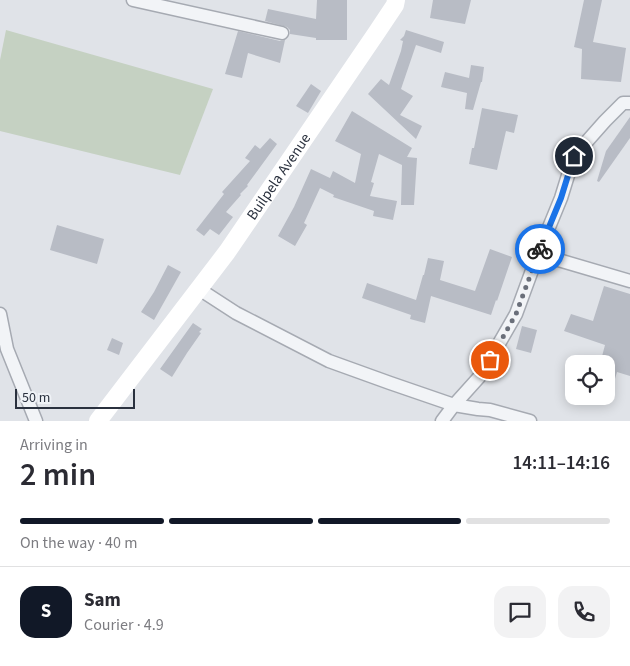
<!DOCTYPE html>
<meta charset="utf-8">
<style>
:root{--surface:#fff;--page:#f2f2f3;--text:#2b2b33;--muted:#7c7c81;--line:#e1e1e2;--accent:#111827}
body{margin:0;font-family:"Source Sans 3",sans-serif;background:var(--page);color:var(--text);height:100vh;display:flex;flex-direction:column;font-size:19px;white-space:nowrap}
*{box-sizing:border-box;margin:0}
p{font-size:16px;color:var(--muted)}
.icon{flex:none;width:28px;height:28px;fill:none;stroke:currentColor;stroke-width:2;stroke-linecap:round;stroke-linejoin:round}
.map{position:relative;height:421px;overflow:hidden}
.sheet{display:flex;flex-direction:column;background:var(--surface);flex:1}
.sheet>*{flex:none}
.fabs{position:absolute;left:565px;top:355px;display:grid;gap:10px}
.fabs a{display:grid;place-items:center;width:50px;height:50px;border-radius:10px;background:var(--surface);box-shadow:0 2px 12px #0003;font-size:25px}
.scale{position:absolute;left:15px;bottom:12px;width:120px;box-sizing:border-box;padding-left:5px;border:2px solid #2a313e;border-top:0;font-size:14px;line-height:18px;white-space:nowrap;color:#2a313e;-webkit-text-stroke:4px #eff2f6;paint-order:stroke}
.pin{position:absolute;display:grid;place-items:center;width:42px;height:42px;color:#fff;margin:-21px;border:2px solid #fff;border-radius:50%;box-shadow:0 1px 5px #0007}
.courier{position:absolute;display:grid;place-items:center;width:50px;height:50px;margin:-25px;border:4px solid #1a73e8;border-radius:50%;background:#fff;color:#222;box-shadow:0 1px 6px #0007}
.head em{font-style:normal;font-weight:600}
.head div{display:flex;flex-direction:column-reverse}
.head{display:flex;align-items:center;justify-content:space-between;height:85px;padding:0 20px}
h1{font-size:32px;font-weight:600;line-height:38px}
.bar{display:grid;grid-template-columns:repeat(4,1fr);gap:8px 5px;align-content:center;height:60px;padding:0 20px}
.bar i{height:6px;border-radius:4px;background:var(--line)}
.bar .active{background:var(--accent)}
.bar p{grid-column:span 4}
.line{display:flex;align-items:center;gap:12px;padding:0 20px;border-top:1px solid var(--line)}
.line div{flex:1}
.round{display:grid;place-items:center;flex:none;width:52px;height:52px;border-radius:15px;background:var(--page)}
.map>svg:first-child{display:block}
.green{fill:#c5d1c2}
.building{fill:#b8bcc5}
.lines{fill:none;stroke-linecap:round;stroke-linejoin:round}
.street-casing{stroke:#a6aab2;stroke-width:15}
.street{stroke:#f2f4f7;stroke-width:12}
.secondary{stroke:#fff;stroke-width:18}
.done{stroke:#6a6f7a;stroke-width:5;stroke-dasharray:0 9}
.route{stroke:#1a73e8;stroke-width:6}
.labels{text-anchor:middle;stroke-width:4.5;stroke-linejoin:round;paint-order:stroke}
.street-label{font-size:15px;fill:#2a313e;stroke:#eff2f6}
</style>
<div class="map">
<svg width="630" height="421" viewBox="0 0 630 421">
<rect width="100%" height="100%" fill="#e0e3e8"/>
<!-- green -->
<path class="green" d="M6,30L213,89L180,175L0,131V60Z"/>
<!-- building -->
<g class="building">
<path d="M317,0H347V40H316V38L290,34V30L287,27L265,21L268,9L316,19Z"/>
<path d="M433,0H471L465,24L430,18Z"/>
<path d="M584,0H602L593,42L626,48L621,82L581,79L582,49L574,47Z"/>
<path d="M406,30L444,42L441,53L416,45L401,89L413,96L400,115L422,126L416,139L368,94L381,79L389,85L401,51L403,41L400,40L404,36Z"/>
<path d="M238,31L280,41L285,40L280,63L248,53L242,78L225,74Z"/>
<path d="M471,65L484,67L482,82H481L473,110L465,109L467,93L441,87L445,72L469,78Z"/>
<path d="M311,84L321,91L308,113L296,106Z"/>
<path d="M482,108L518,115L514,133L506,131L497,170L469,164L472,148H474Z"/>
<path d="M352,111L412,148L407,157L417,158L414,205H401L402,165L379,154L371,182L374,183L370,196L397,201L393,220L373,216L374,211L333,197L334,195L320,188L304,223L307,225L295,246L278,236L294,207L311,169L330,178L333,171L355,183L361,154L335,141Z"/>
<path d="M630,117V138L599,182L597,181L606,151Z"/>
<path d="M270,138L277,144L247,185L248,186L240,194L241,195L226,212L233,217L219,235L210,229L204,236L196,230L224,194L222,192L250,161L245,158L255,145L260,149Z"/>
<path d="M57,225L104,239L97,264L50,250Z"/>
<path d="M490,249L512,257L497,301L496,300L491,315L431,296L425,323L410,319L411,315L362,298L367,283L416,300L423,275H424L428,258L444,261L440,280L475,291Z"/>
<path d="M168,265L181,272L154,320L141,312L154,292Z"/>
<path d="M604,286L630,294V376L617,372L610,396H606V364H600L605,345L564,331L571,314L593,321Z"/>
<path d="M193,323L202,329L199,332L201,333L187,353L172,377L160,369Z"/>
<path d="M522,326L537,330L531,353L516,349Z"/>
<path d="M112,338L123,343L119,355L107,350Z"/>
</g>
<g class="lines">
<!-- street casing -->
<g class="street-casing">
<g id="street">
<path d="M133,0L282,33"/>
<path d="M538,254L630,281"/>
<path d="M199,289L236,313L329,361L390,383L454,405L481,375L516,314L538,254L561,198L574,156L605,121L623,103H630"/>
<path d="M0,314L7,349L36,421"/>
<path d="M442,421L454,405L478,409L490,410L530,421"/>
</g>
</g>
<!-- street -->
<use href="#street" class="street"/>
<!-- secondary -->
<path class="secondary" id="s1" d="M98,421L227,252L377,32L395,5L396,0"/>
</g>
<g class="lines">
<!-- done -->
<path class="done" d="M490,360L516,314L540,249"/>
<!-- route -->
<path class="route" d="M540,249L561,198L574,156"/>
</g>
<g class="labels">
<!-- street labels -->
<g class="street-label">
<text dy="5" stroke="none"><textPath href="#s1" startOffset="304">Builpela Avenue</textPath></text>
</g>
</g>
</svg>
<div class="fabs">
<a><svg class="icon" aria-label="locate" viewBox="0 0 24 24"><circle cx="12" cy="12" r="6"/><path d="M12 2v4M12 18v4M2 12h4M18 12h4"/></svg></a>
</div>
<div class="scale">50 m</div>
<div class="pin" style="left:490px;top:360px;background:#ea580c"><svg class="icon" aria-label="bag" viewBox="0 0 24 24"><path d="M5 8h14l-1 12H6zM9 8a3 3 0 0 1 6 0"/></svg></div>
<div class="pin" style="left:574px;top:156px;background:#1f2937"><svg class="icon" aria-label="home" viewBox="0 0 24 24"><path d="M3 11l9-7 9 7M6 9v11h12V9"/></svg></div>
<div class="courier" style="left:540px;top:249px"><svg class="icon" aria-label="bike" viewBox="0 0 24 24"><circle cx="6" cy="16" r="4"/><circle cx="18" cy="16" r="4"/><path d="M6 16l4-8h5l3 8M10 8l3 8H6M13 5h3"/></svg></div>
</div>
<section class="sheet">
<div class="head"><div><h1>2 min</h1><p>Arriving in</p></div><em>14:11–14:16</em></div>
<div class="bar"><i class="active"></i><i class="active"></i><i class="active"></i><i></i><p>On the way · 40 m</p></div>
<div class="line" style="height:90px"><b class="round" style="background:var(--accent);color:#fff">S</b><div><b>Sam</b><p>Courier · 4.9</p></div><a class="round"><svg class="icon" aria-label="chat" viewBox="0 0 24 24"><path d="M4 5h16v11H9l-5 4z"/></svg></a><a class="round"><svg class="icon" aria-label="phone" viewBox="0 0 24 24"><path d="M5 4h4l2 5-3 2q2 4 5 5l2-3 5 2v4C11 20 4 13 5 4z"/></svg></a></div>
</section>
